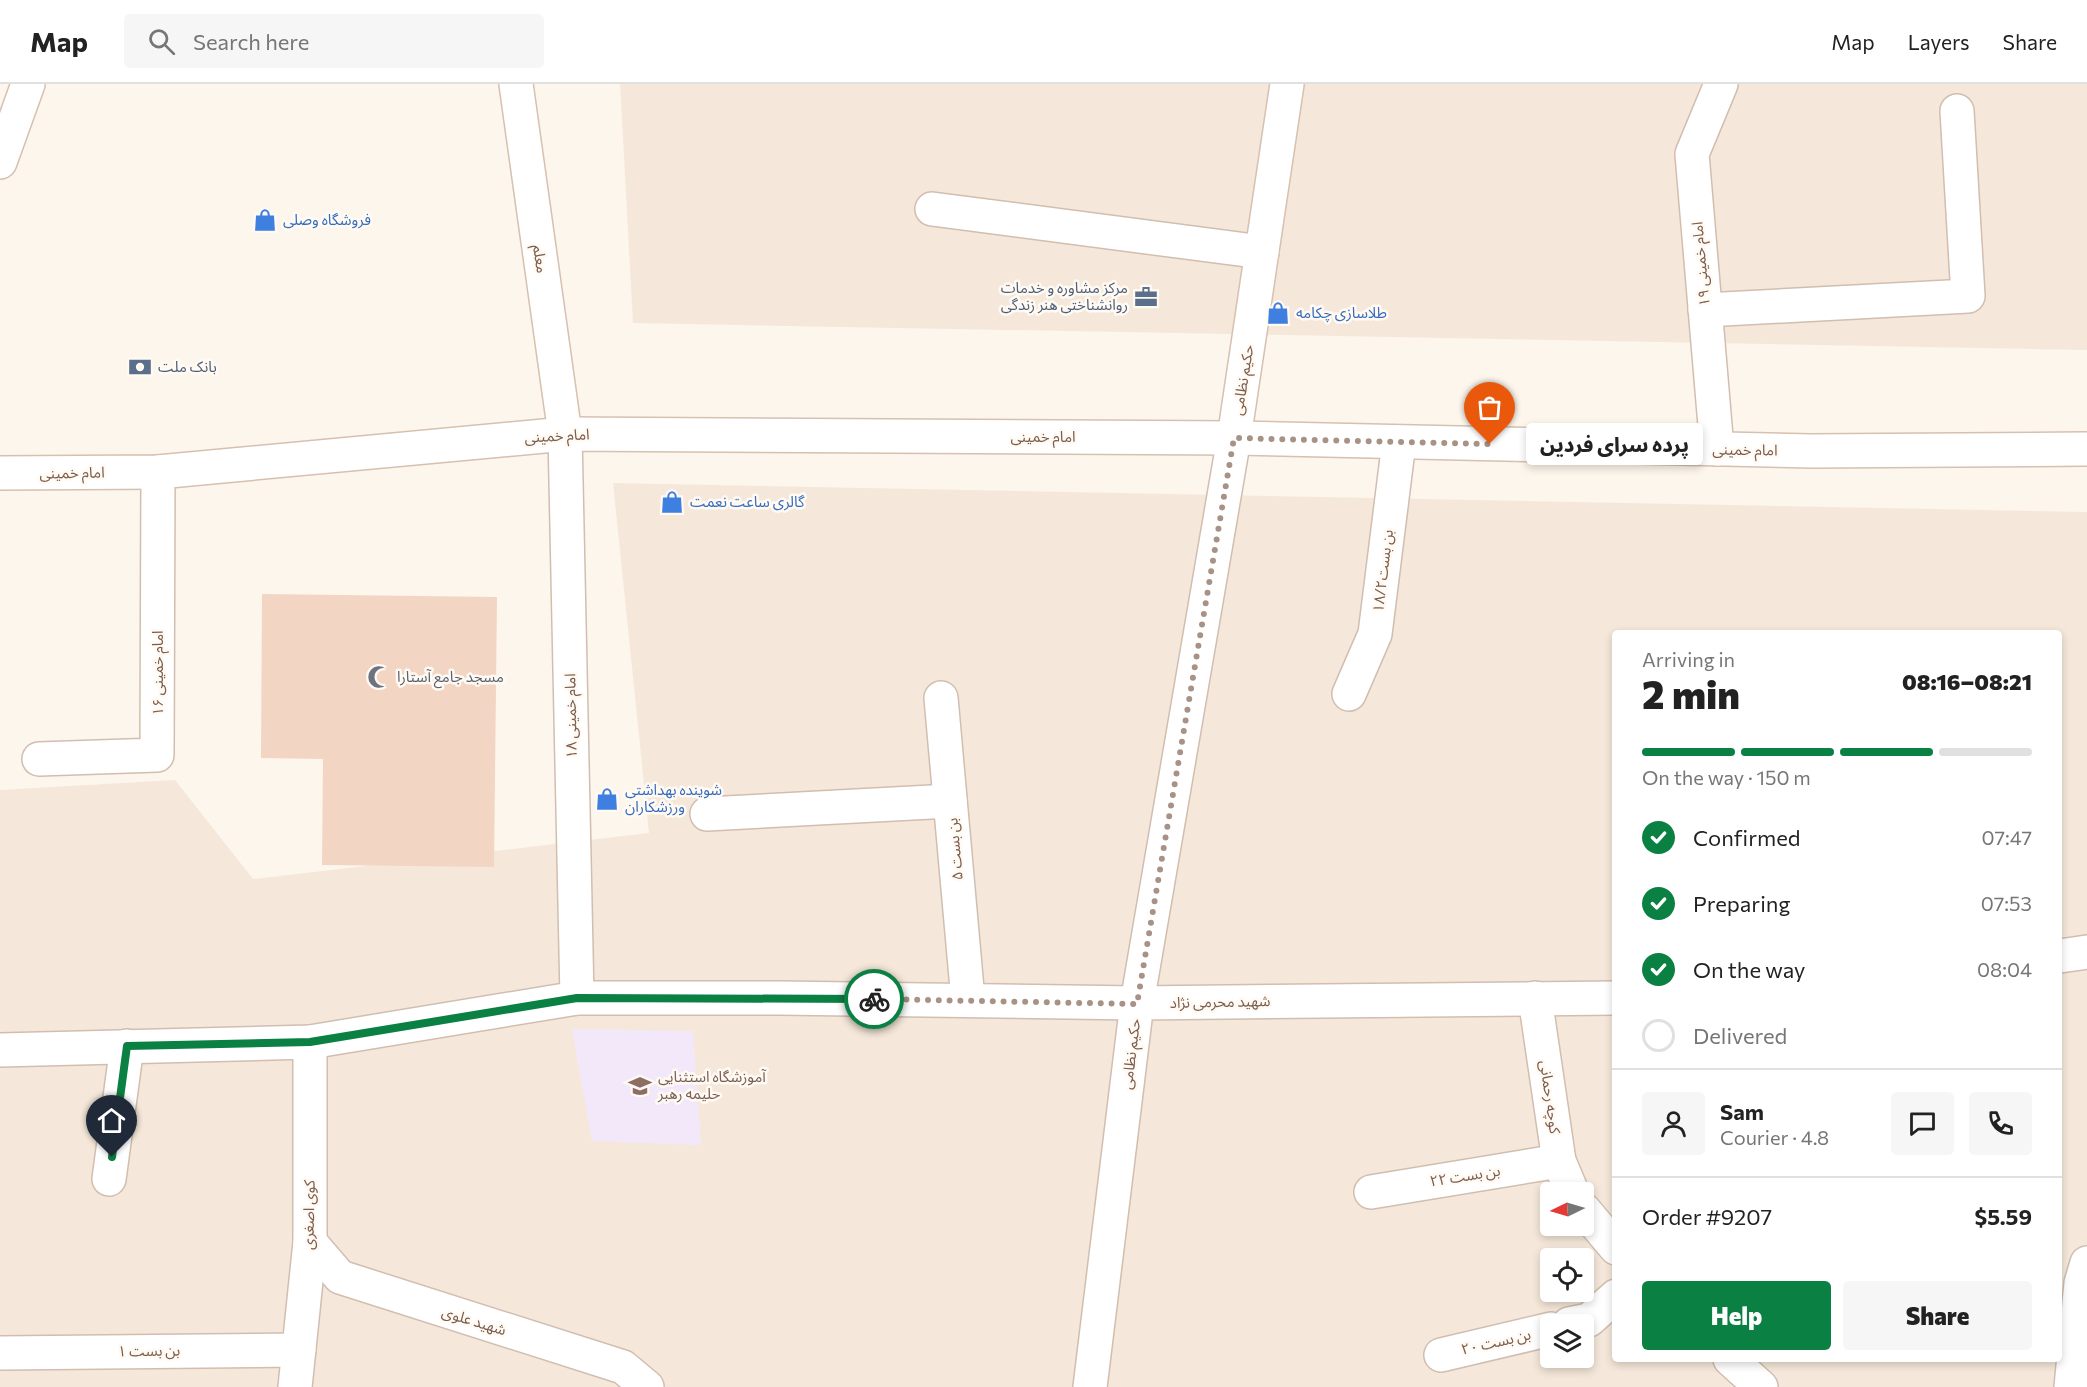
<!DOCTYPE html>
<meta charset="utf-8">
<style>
:root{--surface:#fff;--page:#f6f6f6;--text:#222;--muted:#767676;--line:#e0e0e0;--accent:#0b8043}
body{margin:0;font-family:Commissioner,"Noto Sans Arabic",sans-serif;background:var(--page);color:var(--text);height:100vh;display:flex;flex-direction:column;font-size:22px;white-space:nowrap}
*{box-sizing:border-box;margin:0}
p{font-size:20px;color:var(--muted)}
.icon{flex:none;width:33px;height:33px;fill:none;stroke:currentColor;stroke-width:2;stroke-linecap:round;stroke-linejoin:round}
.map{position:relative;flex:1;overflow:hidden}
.drawer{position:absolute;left:1612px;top:546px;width:450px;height:732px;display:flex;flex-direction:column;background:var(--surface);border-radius:6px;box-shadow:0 3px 9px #0003}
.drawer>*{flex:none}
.needle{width:39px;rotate:265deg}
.tools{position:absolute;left:1540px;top:1098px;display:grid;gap:12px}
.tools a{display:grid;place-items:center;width:54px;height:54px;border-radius:6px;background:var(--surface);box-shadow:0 3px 9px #0003;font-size:30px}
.pin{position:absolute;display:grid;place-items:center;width:51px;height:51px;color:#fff;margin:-62px -26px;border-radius:50% 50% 50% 0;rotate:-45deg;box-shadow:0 0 6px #0007}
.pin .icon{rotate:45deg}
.courier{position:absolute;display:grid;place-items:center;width:60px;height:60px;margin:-30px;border:4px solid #0b8043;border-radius:50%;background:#fff;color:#222;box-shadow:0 2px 8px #0007}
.bubble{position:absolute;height:42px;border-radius:6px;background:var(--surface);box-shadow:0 3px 9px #0003;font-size:20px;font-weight:800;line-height:42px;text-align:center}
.headline em{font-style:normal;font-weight:800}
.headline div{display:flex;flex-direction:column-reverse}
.headline{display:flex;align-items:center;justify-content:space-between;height:102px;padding:0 30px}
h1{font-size:39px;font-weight:800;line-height:45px}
.bar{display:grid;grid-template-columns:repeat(4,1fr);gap:9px 6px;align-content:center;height:72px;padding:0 30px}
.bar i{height:8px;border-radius:4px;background:var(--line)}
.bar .on{background:var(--accent)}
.bar p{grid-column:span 4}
.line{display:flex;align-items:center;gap:15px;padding:0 30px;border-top:2px solid var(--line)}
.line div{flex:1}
.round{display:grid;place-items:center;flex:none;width:63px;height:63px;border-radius:6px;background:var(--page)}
ol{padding:0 30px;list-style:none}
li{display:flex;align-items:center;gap:18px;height:66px}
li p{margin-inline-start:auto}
li .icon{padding:6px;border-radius:50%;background:var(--accent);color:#fff;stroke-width:4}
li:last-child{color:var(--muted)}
li i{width:33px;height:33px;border:3px solid var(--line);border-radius:50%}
.action{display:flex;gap:12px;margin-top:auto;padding:12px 30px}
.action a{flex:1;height:69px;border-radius:6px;background:var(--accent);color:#fff;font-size:24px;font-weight:800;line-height:69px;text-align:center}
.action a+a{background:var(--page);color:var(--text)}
header{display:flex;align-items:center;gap:36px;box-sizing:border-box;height:84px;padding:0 30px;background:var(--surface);border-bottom:2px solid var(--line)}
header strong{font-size:28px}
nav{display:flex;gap:33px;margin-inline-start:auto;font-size:21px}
.search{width:420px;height:54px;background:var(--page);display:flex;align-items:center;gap:15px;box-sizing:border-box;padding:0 21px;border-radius:6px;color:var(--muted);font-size:22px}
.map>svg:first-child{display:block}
.residential{fill:#f5e8da;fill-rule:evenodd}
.education{fill:#f3e8fa}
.building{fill:#f3d5c3}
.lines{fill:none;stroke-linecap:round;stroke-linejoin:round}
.street-casing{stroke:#d1beb0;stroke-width:36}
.secondary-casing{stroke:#d6c0b0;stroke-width:36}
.street{stroke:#fff;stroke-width:33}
.secondary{stroke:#fff;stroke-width:33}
.done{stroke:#a89285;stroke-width:6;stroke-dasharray:0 10.8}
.route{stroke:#0b8043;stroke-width:8}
.labels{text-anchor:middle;stroke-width:5;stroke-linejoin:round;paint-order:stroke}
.shop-label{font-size:15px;fill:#366cbe;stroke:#fffaf3;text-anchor:start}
.street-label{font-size:15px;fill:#7a5c4d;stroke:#fffaf3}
.service-label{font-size:15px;fill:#4e5e75;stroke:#fffaf3;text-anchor:end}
.worship-label{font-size:15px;fill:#5b616d;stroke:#fffaf3;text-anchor:start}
.education-label{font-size:15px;fill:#785e54;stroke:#fffaf3;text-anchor:start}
</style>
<header>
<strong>Map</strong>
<div class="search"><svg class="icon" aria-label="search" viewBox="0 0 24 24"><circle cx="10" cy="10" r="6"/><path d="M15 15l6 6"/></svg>Search here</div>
<nav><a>Map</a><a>Layers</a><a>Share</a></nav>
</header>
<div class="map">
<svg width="2087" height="1303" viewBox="0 0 2087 1303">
<rect width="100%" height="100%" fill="#fdf6ec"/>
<!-- residential -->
<g class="residential">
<path d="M620,0H2087V266L633,239Z"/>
<path d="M613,399L2087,428V1303H0V706L175,696L253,795L649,749ZM1616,549H2060V1275H1616ZM1551,1108H1584V1142H1551ZM1551,1174H1584V1208H1551ZM1551,1240H1584V1274H1551Z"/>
</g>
<!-- education -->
<path class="education" d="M572,945L693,947L701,1061L592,1057Z"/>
<!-- building -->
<path class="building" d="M262,510L497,513L494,783L322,781L323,675L261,674Z"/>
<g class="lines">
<!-- street casing -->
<g class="street-casing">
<g id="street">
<path d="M932,125L1262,168"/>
<path d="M1705,226L1968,212L1957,27"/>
<path d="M565,350L577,914"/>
<path d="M1717,365L1692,70L1721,0"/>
<path d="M1349,610L1375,550L1399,358"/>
<path d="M941,614L968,916"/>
<path d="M39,675L157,671L158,388"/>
<path d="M707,730L950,717"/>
<path d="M2060,872L2087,868"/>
<path d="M1535,914L1559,1077L1572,1108"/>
<path d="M0,966L310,958L577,914H779L1137,919L1616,914"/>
<path d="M109,1095L127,962"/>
<path d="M1371,1108L1559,1077"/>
<path d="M1584,1126L1616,1164"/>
<path d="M310,1158L340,1193L623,1283L647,1303"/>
<path d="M1569,1240L1589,1236L1616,1212"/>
<path d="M0,1269L299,1266"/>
<path d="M1441,1271L1551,1245"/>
<path d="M1730,1275L1761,1303"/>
<path d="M295,1303L310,1158V958"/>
<path d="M1090,1303L1137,919L1234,354"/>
<path d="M2071,1303L2081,1199L2087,1179"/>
</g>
</g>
<!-- secondary casing -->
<g class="secondary-casing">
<g id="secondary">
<path d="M516,0L565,350"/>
<path d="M0,78L28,0"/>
<path d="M1234,354L1287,0"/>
<path d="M0,389L158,388L565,350L1234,354L1811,367L2087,365"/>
</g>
</g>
<!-- street -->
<use href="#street" class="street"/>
<!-- secondary -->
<use href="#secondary" class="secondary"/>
</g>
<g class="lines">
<!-- done -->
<path class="done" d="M874,915L1137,920L1234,354L1490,360"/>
<!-- route -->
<path class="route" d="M112,1073L127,962L310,958L577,914L874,915"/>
</g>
<!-- icons -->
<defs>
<g id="shop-bare" transform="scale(1.8)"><path d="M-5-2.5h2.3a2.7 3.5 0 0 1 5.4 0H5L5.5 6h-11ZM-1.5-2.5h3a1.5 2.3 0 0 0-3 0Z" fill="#3f7fe0" stroke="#fffaf3" stroke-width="2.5" paint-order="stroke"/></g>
<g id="office-bare" transform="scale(1.8)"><path d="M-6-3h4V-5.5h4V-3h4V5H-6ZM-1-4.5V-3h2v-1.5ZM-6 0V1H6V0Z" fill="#5c6f8a" stroke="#fffaf3" stroke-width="2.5" paint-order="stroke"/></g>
<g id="bank-bare" transform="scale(1.8)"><path d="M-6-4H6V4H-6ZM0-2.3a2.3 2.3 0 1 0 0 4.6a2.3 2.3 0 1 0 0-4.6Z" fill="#5c6f8a" stroke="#fffaf3" stroke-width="2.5" paint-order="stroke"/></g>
<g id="mosque-bare" transform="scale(1.8)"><path d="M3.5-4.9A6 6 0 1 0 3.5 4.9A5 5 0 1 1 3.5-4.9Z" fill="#6b7280" stroke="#fffaf3" stroke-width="2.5" paint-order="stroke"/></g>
<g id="school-bare" transform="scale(1.8)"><path d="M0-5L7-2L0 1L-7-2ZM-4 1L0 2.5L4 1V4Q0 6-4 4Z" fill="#8d6e63" stroke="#fffaf3" stroke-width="2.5" paint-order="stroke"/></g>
</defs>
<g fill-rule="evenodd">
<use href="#shop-bare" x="265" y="136"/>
<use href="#office-bare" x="1146" y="213"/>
<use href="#shop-bare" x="1278" y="229"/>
<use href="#bank-bare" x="140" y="283"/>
<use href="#shop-bare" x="672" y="418"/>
<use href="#mosque-bare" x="379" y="593"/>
<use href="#shop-bare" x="607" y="715"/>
<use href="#school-bare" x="640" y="1002"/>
</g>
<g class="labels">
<!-- shop labels -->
<g class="shop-label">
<text x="283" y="141">فروشگاه وصلی</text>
<text x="1296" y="234">طلاسازی چکامه</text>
<text x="690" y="423">گالری ساعت نعمت</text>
<text x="625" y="711">شوینده بهداشتی<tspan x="625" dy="17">ورزشکاران</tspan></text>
</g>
<!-- street labels -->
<g class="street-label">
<text transform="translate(540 175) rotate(82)" y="5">معلم</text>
<text transform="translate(1701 180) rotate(-95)" y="5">امام خمینی ۱۹</text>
<text transform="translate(1243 296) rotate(-81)" y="5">حکیم نظامی</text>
<text transform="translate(557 352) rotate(-3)" y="5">امام خمینی</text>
<text x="1043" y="358">امام خمینی</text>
<text transform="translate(1745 366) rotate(1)" y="5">امام خمینی</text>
<text transform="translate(72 389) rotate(-1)" y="5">امام خمینی</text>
<text transform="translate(1383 487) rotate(-83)" y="5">بن بست۱۸/۲</text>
<text transform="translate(158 589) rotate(-90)" y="5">امام خمینی ۱۶</text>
<text transform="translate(571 632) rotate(-91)" y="5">امام خمینی ۱۸</text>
<text transform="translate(955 765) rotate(-95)" y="5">بن بست ۵</text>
<text transform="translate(1220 918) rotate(-1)" y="5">شهید محرمی نژاد</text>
<text transform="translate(1131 970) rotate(-83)" y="5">حکیم نظامی</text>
<text transform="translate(1550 1013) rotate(82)" y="5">کوچه رحمانی</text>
<text transform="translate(1465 1092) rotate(-9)" y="5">بن بست ۲۲</text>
<text transform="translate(309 1131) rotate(-89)" y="5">کوی اصغری</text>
<text transform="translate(474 1237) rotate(17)" y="5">شهید علوی</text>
<text transform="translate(1496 1258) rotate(-13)" y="5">بن بست ۲۰</text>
<text transform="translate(149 1267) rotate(-1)" y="5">بن بست ۱</text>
</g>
<!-- service labels -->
<g class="service-label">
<text x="1128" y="209">مرکز مشاوره و خدمات<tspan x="1128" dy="17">روانشناختی هنر زندگی</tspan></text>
<text x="158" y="288" text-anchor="start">بانک ملت</text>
</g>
<!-- worship labels -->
<g class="worship-label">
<text x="397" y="598">مسجد جامع آستارا</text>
</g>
<!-- education labels -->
<g class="education-label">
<text x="658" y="998">آموزشگاه استثنایی<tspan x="658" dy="17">حلیمه رهبر</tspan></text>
</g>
</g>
</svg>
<div class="tools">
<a><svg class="needle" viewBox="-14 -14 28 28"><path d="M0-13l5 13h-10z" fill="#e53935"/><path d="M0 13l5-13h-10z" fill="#767676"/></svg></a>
<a><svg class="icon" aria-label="locate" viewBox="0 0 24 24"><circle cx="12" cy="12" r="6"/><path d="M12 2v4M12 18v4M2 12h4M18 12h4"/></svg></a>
<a><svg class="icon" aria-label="layers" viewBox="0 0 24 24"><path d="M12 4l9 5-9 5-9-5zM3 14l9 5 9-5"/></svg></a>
</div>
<div class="pin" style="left:1490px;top:360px;background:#ea580c"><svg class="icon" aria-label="bag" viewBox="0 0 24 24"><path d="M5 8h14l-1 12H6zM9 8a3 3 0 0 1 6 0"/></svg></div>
<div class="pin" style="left:112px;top:1073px;background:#1f2937"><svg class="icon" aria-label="home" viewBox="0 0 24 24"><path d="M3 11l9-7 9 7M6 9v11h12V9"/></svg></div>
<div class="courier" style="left:874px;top:915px"><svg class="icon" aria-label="bike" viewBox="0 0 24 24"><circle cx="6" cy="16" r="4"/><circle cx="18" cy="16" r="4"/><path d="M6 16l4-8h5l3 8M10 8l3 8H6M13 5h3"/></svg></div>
<div class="bubble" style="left:1526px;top:339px;width:177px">پرده سرای فردین</div>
<section class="drawer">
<div class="headline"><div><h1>2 min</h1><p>Arriving in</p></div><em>08:16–08:21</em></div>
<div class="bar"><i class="on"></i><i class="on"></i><i class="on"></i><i></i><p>On the way · 150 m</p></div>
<ol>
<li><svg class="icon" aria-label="check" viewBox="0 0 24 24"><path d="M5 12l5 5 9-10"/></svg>Confirmed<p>07:47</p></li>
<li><svg class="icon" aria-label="check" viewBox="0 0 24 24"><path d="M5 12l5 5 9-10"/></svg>Preparing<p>07:53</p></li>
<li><svg class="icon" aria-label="check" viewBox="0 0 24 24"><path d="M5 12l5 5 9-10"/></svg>On the way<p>08:04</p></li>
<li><i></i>Delivered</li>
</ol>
<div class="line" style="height:108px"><a class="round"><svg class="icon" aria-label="person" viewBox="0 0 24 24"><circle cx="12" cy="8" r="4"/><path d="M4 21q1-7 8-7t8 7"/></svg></a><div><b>Sam</b><p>Courier · 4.8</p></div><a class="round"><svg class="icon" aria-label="chat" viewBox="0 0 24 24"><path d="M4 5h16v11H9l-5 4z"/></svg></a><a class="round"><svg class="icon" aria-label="phone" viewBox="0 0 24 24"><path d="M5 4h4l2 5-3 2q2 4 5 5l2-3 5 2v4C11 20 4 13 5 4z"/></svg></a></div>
<div class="line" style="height:78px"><div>Order #9207</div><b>$5.59</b></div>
<div class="action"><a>Help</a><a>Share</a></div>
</section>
</div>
